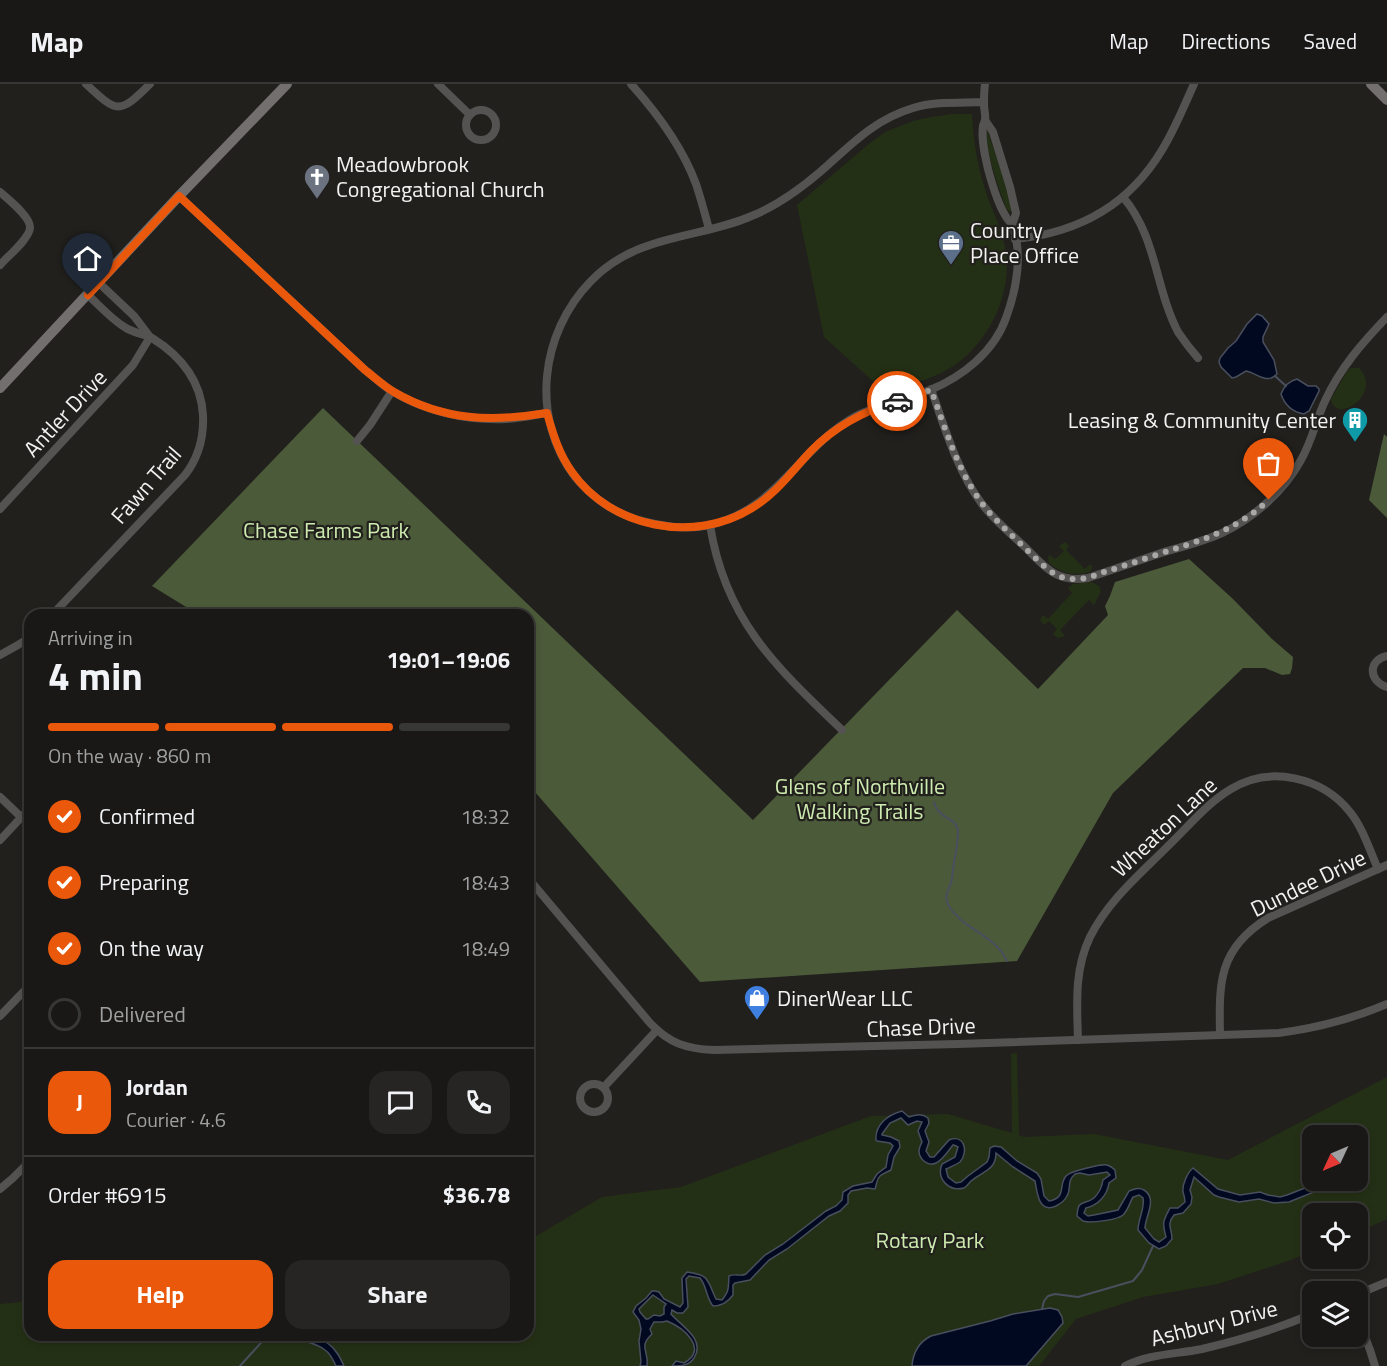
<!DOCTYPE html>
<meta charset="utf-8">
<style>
:root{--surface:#191816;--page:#262523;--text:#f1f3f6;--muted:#9fa0a1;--line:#373735;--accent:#ea580c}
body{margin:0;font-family:"Titillium Web",sans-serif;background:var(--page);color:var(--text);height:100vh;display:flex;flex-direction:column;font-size:22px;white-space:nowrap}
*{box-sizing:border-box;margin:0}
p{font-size:20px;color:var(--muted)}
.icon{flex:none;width:33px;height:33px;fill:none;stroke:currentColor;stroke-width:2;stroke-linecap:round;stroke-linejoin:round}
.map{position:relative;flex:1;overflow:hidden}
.panel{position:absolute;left:24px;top:525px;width:510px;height:732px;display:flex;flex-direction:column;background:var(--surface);border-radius:18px;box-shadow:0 3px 9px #0003,0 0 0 2px var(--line)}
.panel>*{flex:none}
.needle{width:39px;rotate:226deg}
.tools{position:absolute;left:1302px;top:1041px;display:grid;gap:12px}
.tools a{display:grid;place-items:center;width:66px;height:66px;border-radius:12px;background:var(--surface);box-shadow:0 3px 9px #0003,0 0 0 2px var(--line);font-size:30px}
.pin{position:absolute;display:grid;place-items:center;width:51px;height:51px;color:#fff;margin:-62px -26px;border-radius:50% 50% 50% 0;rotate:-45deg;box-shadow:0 0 6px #0007}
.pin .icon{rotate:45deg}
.courier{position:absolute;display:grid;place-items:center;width:60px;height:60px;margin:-30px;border:4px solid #ea580c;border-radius:50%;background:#fff;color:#222;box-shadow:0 2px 8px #0007}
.summary em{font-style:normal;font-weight:700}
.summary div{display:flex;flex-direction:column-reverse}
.summary{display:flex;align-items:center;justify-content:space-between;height:102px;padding:0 24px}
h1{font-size:39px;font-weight:700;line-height:45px}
.bar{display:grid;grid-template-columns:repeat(4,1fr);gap:9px 6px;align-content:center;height:72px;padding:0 24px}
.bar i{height:8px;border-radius:4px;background:var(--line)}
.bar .on{background:var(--accent)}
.bar p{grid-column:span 4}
.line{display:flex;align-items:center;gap:15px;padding:0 24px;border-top:2px solid var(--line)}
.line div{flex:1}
.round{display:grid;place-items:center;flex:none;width:63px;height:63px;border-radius:18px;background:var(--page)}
ol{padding:0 24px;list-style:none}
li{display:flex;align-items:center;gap:18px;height:66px}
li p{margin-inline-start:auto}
li .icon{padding:6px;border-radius:50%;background:var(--accent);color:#fff;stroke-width:4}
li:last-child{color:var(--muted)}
li i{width:33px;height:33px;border:3px solid var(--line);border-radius:50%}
.button{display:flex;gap:12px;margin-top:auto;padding:12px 24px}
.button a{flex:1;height:69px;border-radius:18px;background:var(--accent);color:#fff;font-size:24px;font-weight:700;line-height:69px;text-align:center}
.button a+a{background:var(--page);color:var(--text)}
header{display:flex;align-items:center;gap:36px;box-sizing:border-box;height:84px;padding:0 30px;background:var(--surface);border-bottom:2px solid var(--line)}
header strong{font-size:28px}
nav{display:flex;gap:33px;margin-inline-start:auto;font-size:21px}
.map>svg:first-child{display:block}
.green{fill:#243015;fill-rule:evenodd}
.forest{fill:#4b5a39}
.water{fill:#000920;stroke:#494f5e;stroke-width:1.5;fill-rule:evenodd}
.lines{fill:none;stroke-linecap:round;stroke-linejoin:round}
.stream{stroke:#494f5e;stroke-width:2}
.street{stroke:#555352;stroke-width:8}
.secondary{stroke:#726f6e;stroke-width:10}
.done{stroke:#aaa8a6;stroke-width:6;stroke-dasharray:0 10.8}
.route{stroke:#ea580c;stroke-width:8}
.labels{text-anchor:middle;stroke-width:4.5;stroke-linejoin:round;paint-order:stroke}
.poi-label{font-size:22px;fill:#f3f2f0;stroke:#21201d;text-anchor:start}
.street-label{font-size:22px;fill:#f3f2f0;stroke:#21201d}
.park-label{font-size:22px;fill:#ceebaf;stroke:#21201d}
</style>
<header>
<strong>Map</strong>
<nav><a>Map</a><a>Directions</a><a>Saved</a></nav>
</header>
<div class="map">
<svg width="1387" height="1282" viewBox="0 0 1387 1282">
<rect width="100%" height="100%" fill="#21201d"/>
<!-- green -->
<g class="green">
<path d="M952,30H972C973,55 977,79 984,102C990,122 1001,142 1005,163C1014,208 989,260 950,284C930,296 907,302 885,308L824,253L797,121L870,59L885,48L913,37L931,33Z"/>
<path d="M987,46L1008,106L1012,125L1010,128L1006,124C998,100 987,74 986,48Z"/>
<path d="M1351,284H1359C1384,309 1335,342 1331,315L1348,286Z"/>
<path d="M1065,458L1069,462L1066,466L1085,485L1089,481H1092V484L1090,488C1075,492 1062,490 1049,479L1048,473L1050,471L1055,475L1064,467L1059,462Z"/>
<path d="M1092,498L1099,502L1101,507L1094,521L1089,516L1060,546L1065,552L1058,554L1053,550L1057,545L1049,537L1044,541L1040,536L1043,531L1048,535L1072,509L1068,504L1073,500Z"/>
<path d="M1017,969L1019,1051L1024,1053L1094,1050L1228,1076L1387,993V1135L1358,1148V1130H1312V1167L1288,1177L1218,1200L1143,1213L1076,1235L1039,1282H0V1220L30,1217V1251H528V1157L602,1113L681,1103L871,1032L948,1030L1012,1049L1011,970ZM1312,1052H1358V1096H1312Z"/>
</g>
<!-- forest -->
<g class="forest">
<path d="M323,324L753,736L957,526L1038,605L1108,531L1105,522L1110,512L1115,498L1189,475L1233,515L1272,555L1293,573L1292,584L1290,590L1282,591L1265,584H1243L1113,709L1017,877L700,898L528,700V531H199L152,502Z"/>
<path d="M1384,350L1387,353V434L1369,416Z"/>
</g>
<!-- water -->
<g class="water">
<path d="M1257,230L1262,232L1269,240L1263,253V258L1274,276L1277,290C1267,301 1257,289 1246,287L1236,293L1232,294L1221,283L1219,278L1220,274L1228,264L1236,257L1247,240Z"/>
<path d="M1297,295L1308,302H1316L1319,305V307L1309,327L1304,330C1292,328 1285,322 1281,310C1284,302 1289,297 1297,295Z"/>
<path d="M902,1027L909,1033C916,1031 921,1029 928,1034L929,1039L925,1047L929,1058L926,1067L930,1073H934L949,1056C964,1050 969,1067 960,1078C956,1081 950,1083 946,1085L948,1093L956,1099L961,1098L968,1092L987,1078L989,1073L990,1064L994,1062L1001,1063L1017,1077L1037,1089L1041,1095L1044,1112L1049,1117C1067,1114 1058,1101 1066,1092C1070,1087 1102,1080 1107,1081C1111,1082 1113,1084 1115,1086L1116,1094L1109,1099C1107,1112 1098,1121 1086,1124L1084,1129L1088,1132L1094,1131L1118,1126L1129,1107C1135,1105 1139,1103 1144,1106C1158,1115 1145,1133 1145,1144L1154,1155L1159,1158L1166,1153C1162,1138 1163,1137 1170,1124H1178L1185,1118C1185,1114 1184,1111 1183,1108C1182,1100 1188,1088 1193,1084L1218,1105L1240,1111L1260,1108L1268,1111L1280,1113L1287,1111L1323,1097H1341L1289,1118L1274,1119L1259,1115L1239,1118L1219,1113L1214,1111L1194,1093L1190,1106L1192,1113L1191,1120L1183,1129L1174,1131C1166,1141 1172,1144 1172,1155L1166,1162L1159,1165L1149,1159L1138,1146C1138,1135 1145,1125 1143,1114L1139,1111L1133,1113C1130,1118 1128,1126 1123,1131C1117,1136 1096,1138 1088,1138L1083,1137L1077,1132C1078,1114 1084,1122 1094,1114C1099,1109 1102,1103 1103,1096L1110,1091L1107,1088L1089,1091L1080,1089L1075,1090C1066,1098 1072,1104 1067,1112C1065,1116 1060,1120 1056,1122C1038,1130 1037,1107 1035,1097L1013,1083L996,1069C996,1086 983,1087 971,1097C969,1099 967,1102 964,1104C949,1108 936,1095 942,1080L955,1073L958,1063L954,1061H953C948,1067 943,1076 936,1079C928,1083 919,1075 919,1067C919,1064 921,1060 922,1058L918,1047L922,1038L917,1037L908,1041L901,1034L890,1039L882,1050V1051L891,1053L899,1057L900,1063L894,1073L891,1086C886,1089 878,1090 877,1098C876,1100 876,1103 875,1105L867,1104L851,1107L848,1111V1119L840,1127L829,1132L787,1165L769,1176L750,1196L735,1199L733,1201V1211C728,1218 722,1222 713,1222C706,1214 707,1202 700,1194L689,1192L686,1195L688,1223L683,1229H677L672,1226L671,1230C681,1242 706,1255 694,1274C689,1282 680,1282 672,1282L676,1277L684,1279C709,1265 684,1244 667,1237L662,1238H654L650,1245L652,1250C638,1263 649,1266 647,1282H640L641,1278L639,1257L641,1245L639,1236L633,1228L636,1222L646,1214L652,1207H655L659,1208L664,1215L680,1223L683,1219L682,1194L687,1188C710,1191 707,1196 716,1215L722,1216C730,1206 728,1204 729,1192C735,1189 740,1193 746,1190L765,1171L783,1160L826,1127L836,1122L842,1116L843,1108L853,1102L872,1098L877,1090L886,1083L888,1071L893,1062L890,1059L877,1057L876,1056C875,1040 888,1031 902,1027ZM653,1211L666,1220L664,1223V1230L660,1232L654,1231L648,1235H646L640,1228L639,1225Z"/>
<path d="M1050,1224L1058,1226L1062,1233L1063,1239L1026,1282H912C913,1268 919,1258 931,1252L990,1237L1013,1230Z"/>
<path d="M279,1251C300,1251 324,1249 337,1269C340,1273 342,1278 344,1282H336C333,1276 331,1270 325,1266C315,1258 293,1254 279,1251Z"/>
</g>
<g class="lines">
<!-- stream -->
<g class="stream">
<path d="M1275,292L1286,302"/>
<path d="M934,718C938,736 958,733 958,748C958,764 953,778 952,794C951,806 941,810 950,824C965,846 995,851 1007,877"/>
<path d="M1042,1225L1044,1217L1048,1212L1055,1210L1078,1213L1133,1197L1142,1186L1153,1162"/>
<path d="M240,1282L268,1251"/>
</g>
<!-- street -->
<g class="street">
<path d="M86,0C117,29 119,31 150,0"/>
<path d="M438,0L470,31"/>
<path d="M631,0C658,30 682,62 696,100C701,115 705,130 709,145"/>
<path d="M984,18C961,19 935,17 913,24C873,36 850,62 820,88C800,105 778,121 754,131C698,156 637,149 591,197C540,249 530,334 575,393C594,416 617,431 646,438C666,443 689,446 709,441C777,427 799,363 856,332C880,320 906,315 930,306C962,293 994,268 1006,234C1016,207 1023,172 1013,143C1011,138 1008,137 1005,131C997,118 992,100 988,85C985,72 981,55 983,42C983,40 985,38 985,36C986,31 984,26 984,21C984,14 984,7 985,0"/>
<circle cx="481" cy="41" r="15"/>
<path d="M985,36L993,48L1010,103L1016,129L1012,142"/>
<path d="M0,108C8,115 31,133 30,144C29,155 7,173 0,181"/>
<path d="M179,112L365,286C373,292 381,300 390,306C423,327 467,337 506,335C520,334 534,331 547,329"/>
<path d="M1123,113C1157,153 1155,204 1178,248C1184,257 1191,266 1198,274"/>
<path d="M1015,155C1078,149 1129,121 1162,66C1175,45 1184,22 1194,0"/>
<path d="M99,199L134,232L150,253"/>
<path d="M931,305C945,344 957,387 982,420C994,436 1010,449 1025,463C1045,483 1056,499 1088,494C1112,486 1137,477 1161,469C1181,463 1202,458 1222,449C1254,434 1284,407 1301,376C1312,357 1316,336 1325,317C1340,284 1363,258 1387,233"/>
<path d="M357,357L370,341L392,307"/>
<path d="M0,425L133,281L150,253"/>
<path d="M710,441C725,536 776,583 842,646"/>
<path d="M52,531L185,391C199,373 204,354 203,331C201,296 181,272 152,254C144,250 134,249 126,244C112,236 100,222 88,211"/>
<path d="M0,571L18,561L30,553"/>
<path d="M1387,572C1368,576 1368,597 1387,603"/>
<path d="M0,713L21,733"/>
<path d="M0,756L30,724"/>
<path d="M528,794L650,939C669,959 686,965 714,966L958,960L1279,949C1317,944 1352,935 1387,920"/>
<path d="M0,932L30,901"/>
<path d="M1220,951C1219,899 1218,865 1268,834L1387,781"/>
<path d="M1078,956C1077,921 1074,886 1090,853C1108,817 1139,791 1167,763C1187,744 1207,719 1231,705C1270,681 1322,693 1350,728C1363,744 1370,767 1378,785"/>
<circle cx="594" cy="1014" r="14"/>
<path d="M604,1003L657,946"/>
<path d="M0,1105L13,1094L30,1077"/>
<path d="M1358,1210L1387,1198"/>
<path d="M1358,1235L1370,1266L1375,1282"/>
<path d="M1125,1282C1148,1270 1177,1270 1202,1265C1240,1256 1277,1245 1312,1230"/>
</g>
<!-- secondary -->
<g class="secondary">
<path d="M1371,0L1387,16"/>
<path d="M0,304L179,112L287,0"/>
</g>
</g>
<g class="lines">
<!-- done -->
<path class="done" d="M897,317L931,306C945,343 957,385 981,418C994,436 1012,451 1028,467C1041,479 1054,495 1073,495C1084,496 1094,492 1104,488C1121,483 1138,477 1156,471C1201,456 1232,449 1269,416"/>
<!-- route -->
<path class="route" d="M88,211L179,112L365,286C374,293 384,302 394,308C444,337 492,338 547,329C553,350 559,370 572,388C611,444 694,460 752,424C776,410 792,387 811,367C835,342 864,327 897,317"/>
</g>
<!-- icons -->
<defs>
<g id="church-pin" transform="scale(1.35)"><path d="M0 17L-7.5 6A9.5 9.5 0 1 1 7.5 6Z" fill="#6b7280" stroke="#21201d"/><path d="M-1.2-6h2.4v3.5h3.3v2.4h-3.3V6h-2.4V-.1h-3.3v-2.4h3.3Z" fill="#fff"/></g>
<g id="office-pin" transform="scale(1.35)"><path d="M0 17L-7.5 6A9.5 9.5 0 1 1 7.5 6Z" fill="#5c6f8a" stroke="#21201d"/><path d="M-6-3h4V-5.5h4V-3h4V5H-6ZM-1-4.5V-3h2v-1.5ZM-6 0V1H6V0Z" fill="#fff"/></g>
<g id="building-pin" transform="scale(1.35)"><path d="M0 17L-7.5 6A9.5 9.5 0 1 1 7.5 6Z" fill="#0f9aa8" stroke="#21201d"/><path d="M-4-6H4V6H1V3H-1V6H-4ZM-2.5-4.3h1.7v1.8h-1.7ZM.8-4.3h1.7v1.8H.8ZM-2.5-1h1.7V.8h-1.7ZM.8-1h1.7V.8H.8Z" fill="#fff"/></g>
<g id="shop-pin" transform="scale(1.35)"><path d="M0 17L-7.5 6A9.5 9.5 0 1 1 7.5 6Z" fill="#3f7fe0" stroke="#21201d"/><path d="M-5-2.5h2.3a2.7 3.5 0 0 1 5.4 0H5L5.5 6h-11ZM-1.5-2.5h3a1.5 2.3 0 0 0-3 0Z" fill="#fff"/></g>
</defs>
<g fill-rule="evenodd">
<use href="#church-pin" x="317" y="93"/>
<use href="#office-pin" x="951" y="159"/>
<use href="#building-pin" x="1355" y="336"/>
<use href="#shop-pin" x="757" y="914"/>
</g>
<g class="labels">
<!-- poi labels -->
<g class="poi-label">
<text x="336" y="88">Meadowbrook<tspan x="336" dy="25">Congregational Church</tspan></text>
<text x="970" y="154">Country<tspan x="970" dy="25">Place Office</tspan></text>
<text x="1336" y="344" text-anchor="end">Leasing &amp; Community Center</text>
<text x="777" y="922">DinerWear LLC</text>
</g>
<!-- street labels -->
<g class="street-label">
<text transform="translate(65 329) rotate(-47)" y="8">Antler Drive</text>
<text transform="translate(146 401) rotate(-49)" y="8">Fawn Trail</text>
<text transform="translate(1164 743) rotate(-43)" y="8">Wheaton Lane</text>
<text transform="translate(1308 799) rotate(-26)" y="8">Dundee Drive</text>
<text transform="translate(921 943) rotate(-2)" y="8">Chase Drive</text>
<text transform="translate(1214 1239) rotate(-14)" y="8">Ashbury Drive</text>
</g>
<!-- park labels -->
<g class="park-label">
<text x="326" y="454">Chase Farms Park</text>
<text x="860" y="710">Glens of Northville<tspan x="860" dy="25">Walking Trails</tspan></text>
<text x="930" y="1164">Rotary Park</text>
</g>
</g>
</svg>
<div class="tools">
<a><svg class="needle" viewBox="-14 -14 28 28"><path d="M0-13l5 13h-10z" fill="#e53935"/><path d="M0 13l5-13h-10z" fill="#9fa0a1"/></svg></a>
<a><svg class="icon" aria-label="locate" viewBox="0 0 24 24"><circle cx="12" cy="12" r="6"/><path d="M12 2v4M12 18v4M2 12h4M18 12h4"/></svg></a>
<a><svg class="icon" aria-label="layers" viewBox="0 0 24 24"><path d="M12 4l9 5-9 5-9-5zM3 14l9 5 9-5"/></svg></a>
</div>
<div class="pin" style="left:1269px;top:416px;background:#ea580c"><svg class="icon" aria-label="bag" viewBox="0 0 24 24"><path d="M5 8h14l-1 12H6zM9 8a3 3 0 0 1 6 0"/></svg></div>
<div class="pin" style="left:88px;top:211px;background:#1f2937"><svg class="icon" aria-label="home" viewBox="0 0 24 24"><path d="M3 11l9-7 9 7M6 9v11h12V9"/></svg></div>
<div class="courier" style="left:897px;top:317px"><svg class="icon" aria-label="car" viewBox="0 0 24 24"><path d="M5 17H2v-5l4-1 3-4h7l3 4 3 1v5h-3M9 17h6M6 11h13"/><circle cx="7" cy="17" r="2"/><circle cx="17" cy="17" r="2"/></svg></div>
<section class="panel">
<div class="summary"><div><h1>4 min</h1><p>Arriving in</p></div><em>19:01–19:06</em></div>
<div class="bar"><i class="on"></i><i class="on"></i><i class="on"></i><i></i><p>On the way · 860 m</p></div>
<ol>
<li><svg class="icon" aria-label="check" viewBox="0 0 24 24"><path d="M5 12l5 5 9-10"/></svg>Confirmed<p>18:32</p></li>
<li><svg class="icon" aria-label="check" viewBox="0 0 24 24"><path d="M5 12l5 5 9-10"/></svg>Preparing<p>18:43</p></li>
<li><svg class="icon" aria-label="check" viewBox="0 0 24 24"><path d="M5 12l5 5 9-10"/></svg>On the way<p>18:49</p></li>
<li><i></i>Delivered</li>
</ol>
<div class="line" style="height:108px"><b class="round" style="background:var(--accent);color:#fff">J</b><div><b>Jordan</b><p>Courier · 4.6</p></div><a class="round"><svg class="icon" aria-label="chat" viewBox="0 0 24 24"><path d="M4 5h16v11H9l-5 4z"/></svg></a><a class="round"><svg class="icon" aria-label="phone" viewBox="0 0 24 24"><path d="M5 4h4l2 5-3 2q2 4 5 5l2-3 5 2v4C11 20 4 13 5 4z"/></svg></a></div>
<div class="line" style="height:78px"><div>Order #6915</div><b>$36.78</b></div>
<div class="button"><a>Help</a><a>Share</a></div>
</section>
</div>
